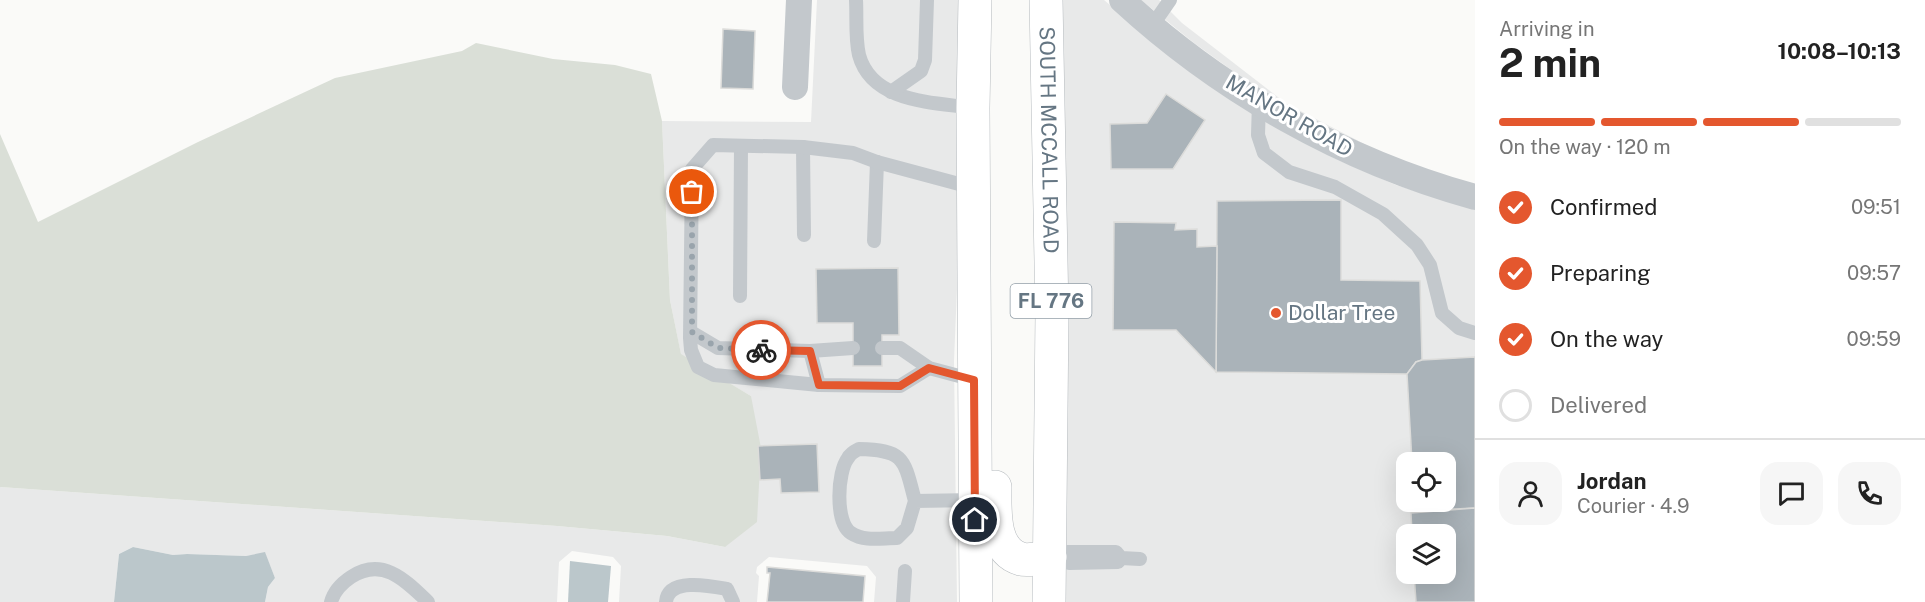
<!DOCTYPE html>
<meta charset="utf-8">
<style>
:root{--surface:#fff;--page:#f6f6f6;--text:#222;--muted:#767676;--line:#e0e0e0;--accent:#e4572e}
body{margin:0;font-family:"Public Sans",sans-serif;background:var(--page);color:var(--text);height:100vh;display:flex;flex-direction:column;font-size:22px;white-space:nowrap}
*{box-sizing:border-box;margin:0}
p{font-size:20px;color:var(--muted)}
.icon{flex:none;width:33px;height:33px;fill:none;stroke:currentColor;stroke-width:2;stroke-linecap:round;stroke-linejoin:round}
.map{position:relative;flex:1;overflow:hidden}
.panel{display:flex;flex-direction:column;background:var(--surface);width:450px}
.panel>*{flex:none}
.buttons{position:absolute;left:1396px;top:452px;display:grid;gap:12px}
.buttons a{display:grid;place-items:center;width:60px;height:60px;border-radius:12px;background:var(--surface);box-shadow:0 6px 24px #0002;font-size:30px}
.pin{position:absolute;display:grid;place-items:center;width:51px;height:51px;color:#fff;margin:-26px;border:3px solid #fff;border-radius:50%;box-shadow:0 2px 6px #0007}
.courier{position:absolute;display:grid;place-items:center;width:60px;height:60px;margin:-30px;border:4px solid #e4572e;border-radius:50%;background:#fff;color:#222;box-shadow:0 2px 8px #0007}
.overview em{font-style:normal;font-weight:700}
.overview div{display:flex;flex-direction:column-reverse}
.overview{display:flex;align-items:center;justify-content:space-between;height:102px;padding:0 24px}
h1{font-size:39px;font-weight:700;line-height:45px}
.bar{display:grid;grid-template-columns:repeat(4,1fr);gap:9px 6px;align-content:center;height:72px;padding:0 24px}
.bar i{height:8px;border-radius:4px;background:var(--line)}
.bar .on{background:var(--accent)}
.bar p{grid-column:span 4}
.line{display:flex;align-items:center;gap:15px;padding:0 24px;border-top:2px solid var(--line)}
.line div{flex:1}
.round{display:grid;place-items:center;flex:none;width:63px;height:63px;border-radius:18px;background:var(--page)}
ol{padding:0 24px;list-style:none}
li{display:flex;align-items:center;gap:18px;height:66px}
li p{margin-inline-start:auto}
li .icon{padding:6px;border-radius:50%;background:var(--accent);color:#fff;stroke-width:4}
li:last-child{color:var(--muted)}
li i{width:33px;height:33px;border:3px solid var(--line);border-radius:50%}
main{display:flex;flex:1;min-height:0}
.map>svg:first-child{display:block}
.built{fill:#e8e9e9;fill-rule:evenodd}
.green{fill:#dadfd7}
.water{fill:#bbc7cb}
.building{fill:#aab3b9;stroke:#dcdcda;stroke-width:1.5}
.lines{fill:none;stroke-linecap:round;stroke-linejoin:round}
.primary-casing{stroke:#b5babe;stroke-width:34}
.service{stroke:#c3c8cc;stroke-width:14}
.minor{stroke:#c3c8cc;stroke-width:26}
.primary{stroke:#fff;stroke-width:33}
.done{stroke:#99a4ac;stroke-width:6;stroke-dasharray:0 10.8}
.route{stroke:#e4572e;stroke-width:8}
.poi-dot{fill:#e4572e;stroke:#fff;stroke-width:2}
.labels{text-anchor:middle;stroke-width:6;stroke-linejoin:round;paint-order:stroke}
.shield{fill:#fff;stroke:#939fa8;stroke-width:1.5}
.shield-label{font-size:20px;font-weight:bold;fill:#657683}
.street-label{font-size:21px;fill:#657683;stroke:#fff}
.poi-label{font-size:21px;fill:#657683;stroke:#fff;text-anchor:start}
</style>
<main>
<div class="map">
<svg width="1475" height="602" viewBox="0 0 1475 602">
<rect width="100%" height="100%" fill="#fafaf8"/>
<!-- built -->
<g class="built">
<path d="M817,0H963L960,217L954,361L957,602H874L876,577L867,566L769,557L757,567L756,573L759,576L757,602H619L621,566L613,557L572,551L559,562L557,602H265L268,587L275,578L265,553L246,556L187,554L173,555L133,547L119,554L114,602H0V487L557,526L667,536L725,547L751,396L681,355L670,300L662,121L811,122Z"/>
<path d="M1058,0H1104L1178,62L1282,131L1338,160L1396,185L1475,210V602H1062ZM1407,462H1446V501H1407ZM1407,534H1446V573H1407Z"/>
<path d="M1141,0H1159L1182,23L1287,104L1376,150L1297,111L1244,79L1194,43Z"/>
</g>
<!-- green -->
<path class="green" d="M476,43L553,59L615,65L651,74L662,121L670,300L681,354L751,396L761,448L757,522L725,547L667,536L557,526L0,487V134L38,222L198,142L335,78L462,51Z"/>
<!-- water -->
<g class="water">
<path d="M133,547L173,555L187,554L246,556L265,552L275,578L268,587L265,602H114L119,554Z"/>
<path d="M570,561L611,566L608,602H568Z"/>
</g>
<!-- building -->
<g class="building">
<path d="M723,29L755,31L753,89L721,88Z"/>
<path d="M1166,94L1205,120L1173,169H1111L1110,124L1147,123Z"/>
<path d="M1341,200V280L1420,281L1422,360L1416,362L1407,374L1216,372L1217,201Z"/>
<path d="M1114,222L1176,223L1175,230L1197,229V247L1217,246L1216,372L1176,330H1113Z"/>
<path d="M898,268L899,335H882V366H853V323H817L816,269Z"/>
<path d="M1475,357V508L1415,511V501H1446V462H1412L1407,374L1416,362L1422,360Z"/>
<path d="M817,444L819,492L781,493L780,479L760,480L758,446Z"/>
<path d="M1475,508V602H1416L1414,573H1446V534H1412L1411,513Z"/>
<path d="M767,567L865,576L863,602H767L770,573H767Z"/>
</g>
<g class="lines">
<!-- primary casing -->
<g class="primary-casing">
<g id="primary">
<path d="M975,0L973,108L976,602"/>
<path id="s1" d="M1046,0L1052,314L1049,602"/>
<path d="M995,487C995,510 992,551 1021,559C1028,561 1042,558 1050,557"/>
</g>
</g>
<!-- service -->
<g class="service">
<path d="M856,0C857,17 855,38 859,55C872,103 934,102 973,108"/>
<path d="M1152,26L1170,0"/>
<path d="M891,92L921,71L925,60L927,0"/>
<path d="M1259,102L1258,135L1264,153L1289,172L1335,187L1383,214L1417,245L1430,265L1442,313L1459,328L1475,333"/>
<path d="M803,147L804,235"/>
<path d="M874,241L877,162"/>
<path d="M740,296L741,146"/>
<path d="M691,332L718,348L810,351L853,348"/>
<path d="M882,348H900L929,368L974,380"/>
<path d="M810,351L819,385"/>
<path d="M929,368L900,386L819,385L714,375L698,367L691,350L690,338L692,169L713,145L803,147L853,153L877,162L974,188"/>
<path d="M915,501L907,528L897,538C881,538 865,542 851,533C835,523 837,472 848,458C850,454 855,451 859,449C905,450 904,459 915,501L975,500"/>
<path d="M1121,558L1116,552H1067L1062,557L1069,563L1118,562L1121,558L1140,559"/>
<path d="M331,602C334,591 342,583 351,577C383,556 406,581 428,602"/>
<path d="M666,602C668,577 711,586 727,589L733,602"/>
<path d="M903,602L905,571"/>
</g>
<!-- minor -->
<g class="minor">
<path d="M1122,0C1222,92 1344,161 1475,197"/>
<path d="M795,87L799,0"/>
</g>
<!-- primary -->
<use href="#primary" class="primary"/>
</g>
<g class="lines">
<!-- done -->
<path class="done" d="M692,192V332L718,348L761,350"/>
<!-- route -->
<path class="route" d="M761,350L810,351L819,385L900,386L929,368L974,380L975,520"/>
</g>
<!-- markers -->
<circle class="poi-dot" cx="1276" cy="313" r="6"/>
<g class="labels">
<!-- shield labels -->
<rect class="shield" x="1010.5" y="284" width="81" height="34" rx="4.5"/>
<g class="shield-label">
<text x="1051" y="308">FL 776</text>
</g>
<!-- street labels -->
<g class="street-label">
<text transform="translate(1289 116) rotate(30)" y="7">MANOR ROAD</text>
<text dy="7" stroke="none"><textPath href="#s1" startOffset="140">SOUTH MCCALL ROAD</textPath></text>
</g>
<!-- poi labels -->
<g class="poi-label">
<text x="1288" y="320">Dollar Tree</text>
</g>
</g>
</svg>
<div class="buttons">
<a><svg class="icon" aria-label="locate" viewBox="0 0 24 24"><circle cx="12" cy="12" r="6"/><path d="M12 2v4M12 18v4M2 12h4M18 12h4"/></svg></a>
<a><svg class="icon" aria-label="layers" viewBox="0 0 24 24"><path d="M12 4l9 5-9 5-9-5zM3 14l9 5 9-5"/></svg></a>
</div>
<div class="pin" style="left:692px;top:192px;background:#ea580c"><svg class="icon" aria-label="bag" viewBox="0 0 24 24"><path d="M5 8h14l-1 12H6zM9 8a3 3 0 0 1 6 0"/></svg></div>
<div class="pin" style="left:975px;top:520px;background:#1f2937"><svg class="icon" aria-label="home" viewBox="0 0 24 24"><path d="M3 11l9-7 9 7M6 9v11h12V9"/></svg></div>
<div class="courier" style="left:761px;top:350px"><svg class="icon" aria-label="bike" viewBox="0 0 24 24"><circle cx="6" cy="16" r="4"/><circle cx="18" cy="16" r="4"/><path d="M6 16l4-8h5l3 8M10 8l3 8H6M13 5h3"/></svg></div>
</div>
<section class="panel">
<div class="overview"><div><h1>2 min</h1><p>Arriving in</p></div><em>10:08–10:13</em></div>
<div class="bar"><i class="on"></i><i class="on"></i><i class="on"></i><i></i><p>On the way · 120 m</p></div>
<ol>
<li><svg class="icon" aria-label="check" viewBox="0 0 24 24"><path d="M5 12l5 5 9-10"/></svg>Confirmed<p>09:51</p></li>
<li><svg class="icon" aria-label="check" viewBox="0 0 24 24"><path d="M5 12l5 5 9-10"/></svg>Preparing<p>09:57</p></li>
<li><svg class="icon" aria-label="check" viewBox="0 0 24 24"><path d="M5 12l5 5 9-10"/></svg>On the way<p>09:59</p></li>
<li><i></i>Delivered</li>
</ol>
<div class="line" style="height:108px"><a class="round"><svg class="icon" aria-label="person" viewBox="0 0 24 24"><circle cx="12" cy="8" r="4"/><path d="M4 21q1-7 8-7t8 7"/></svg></a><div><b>Jordan</b><p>Courier · 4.9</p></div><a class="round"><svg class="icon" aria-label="chat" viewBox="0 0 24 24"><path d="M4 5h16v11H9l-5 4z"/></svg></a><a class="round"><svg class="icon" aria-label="phone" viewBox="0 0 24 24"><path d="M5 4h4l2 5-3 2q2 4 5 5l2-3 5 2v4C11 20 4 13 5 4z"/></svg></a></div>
</section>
</main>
